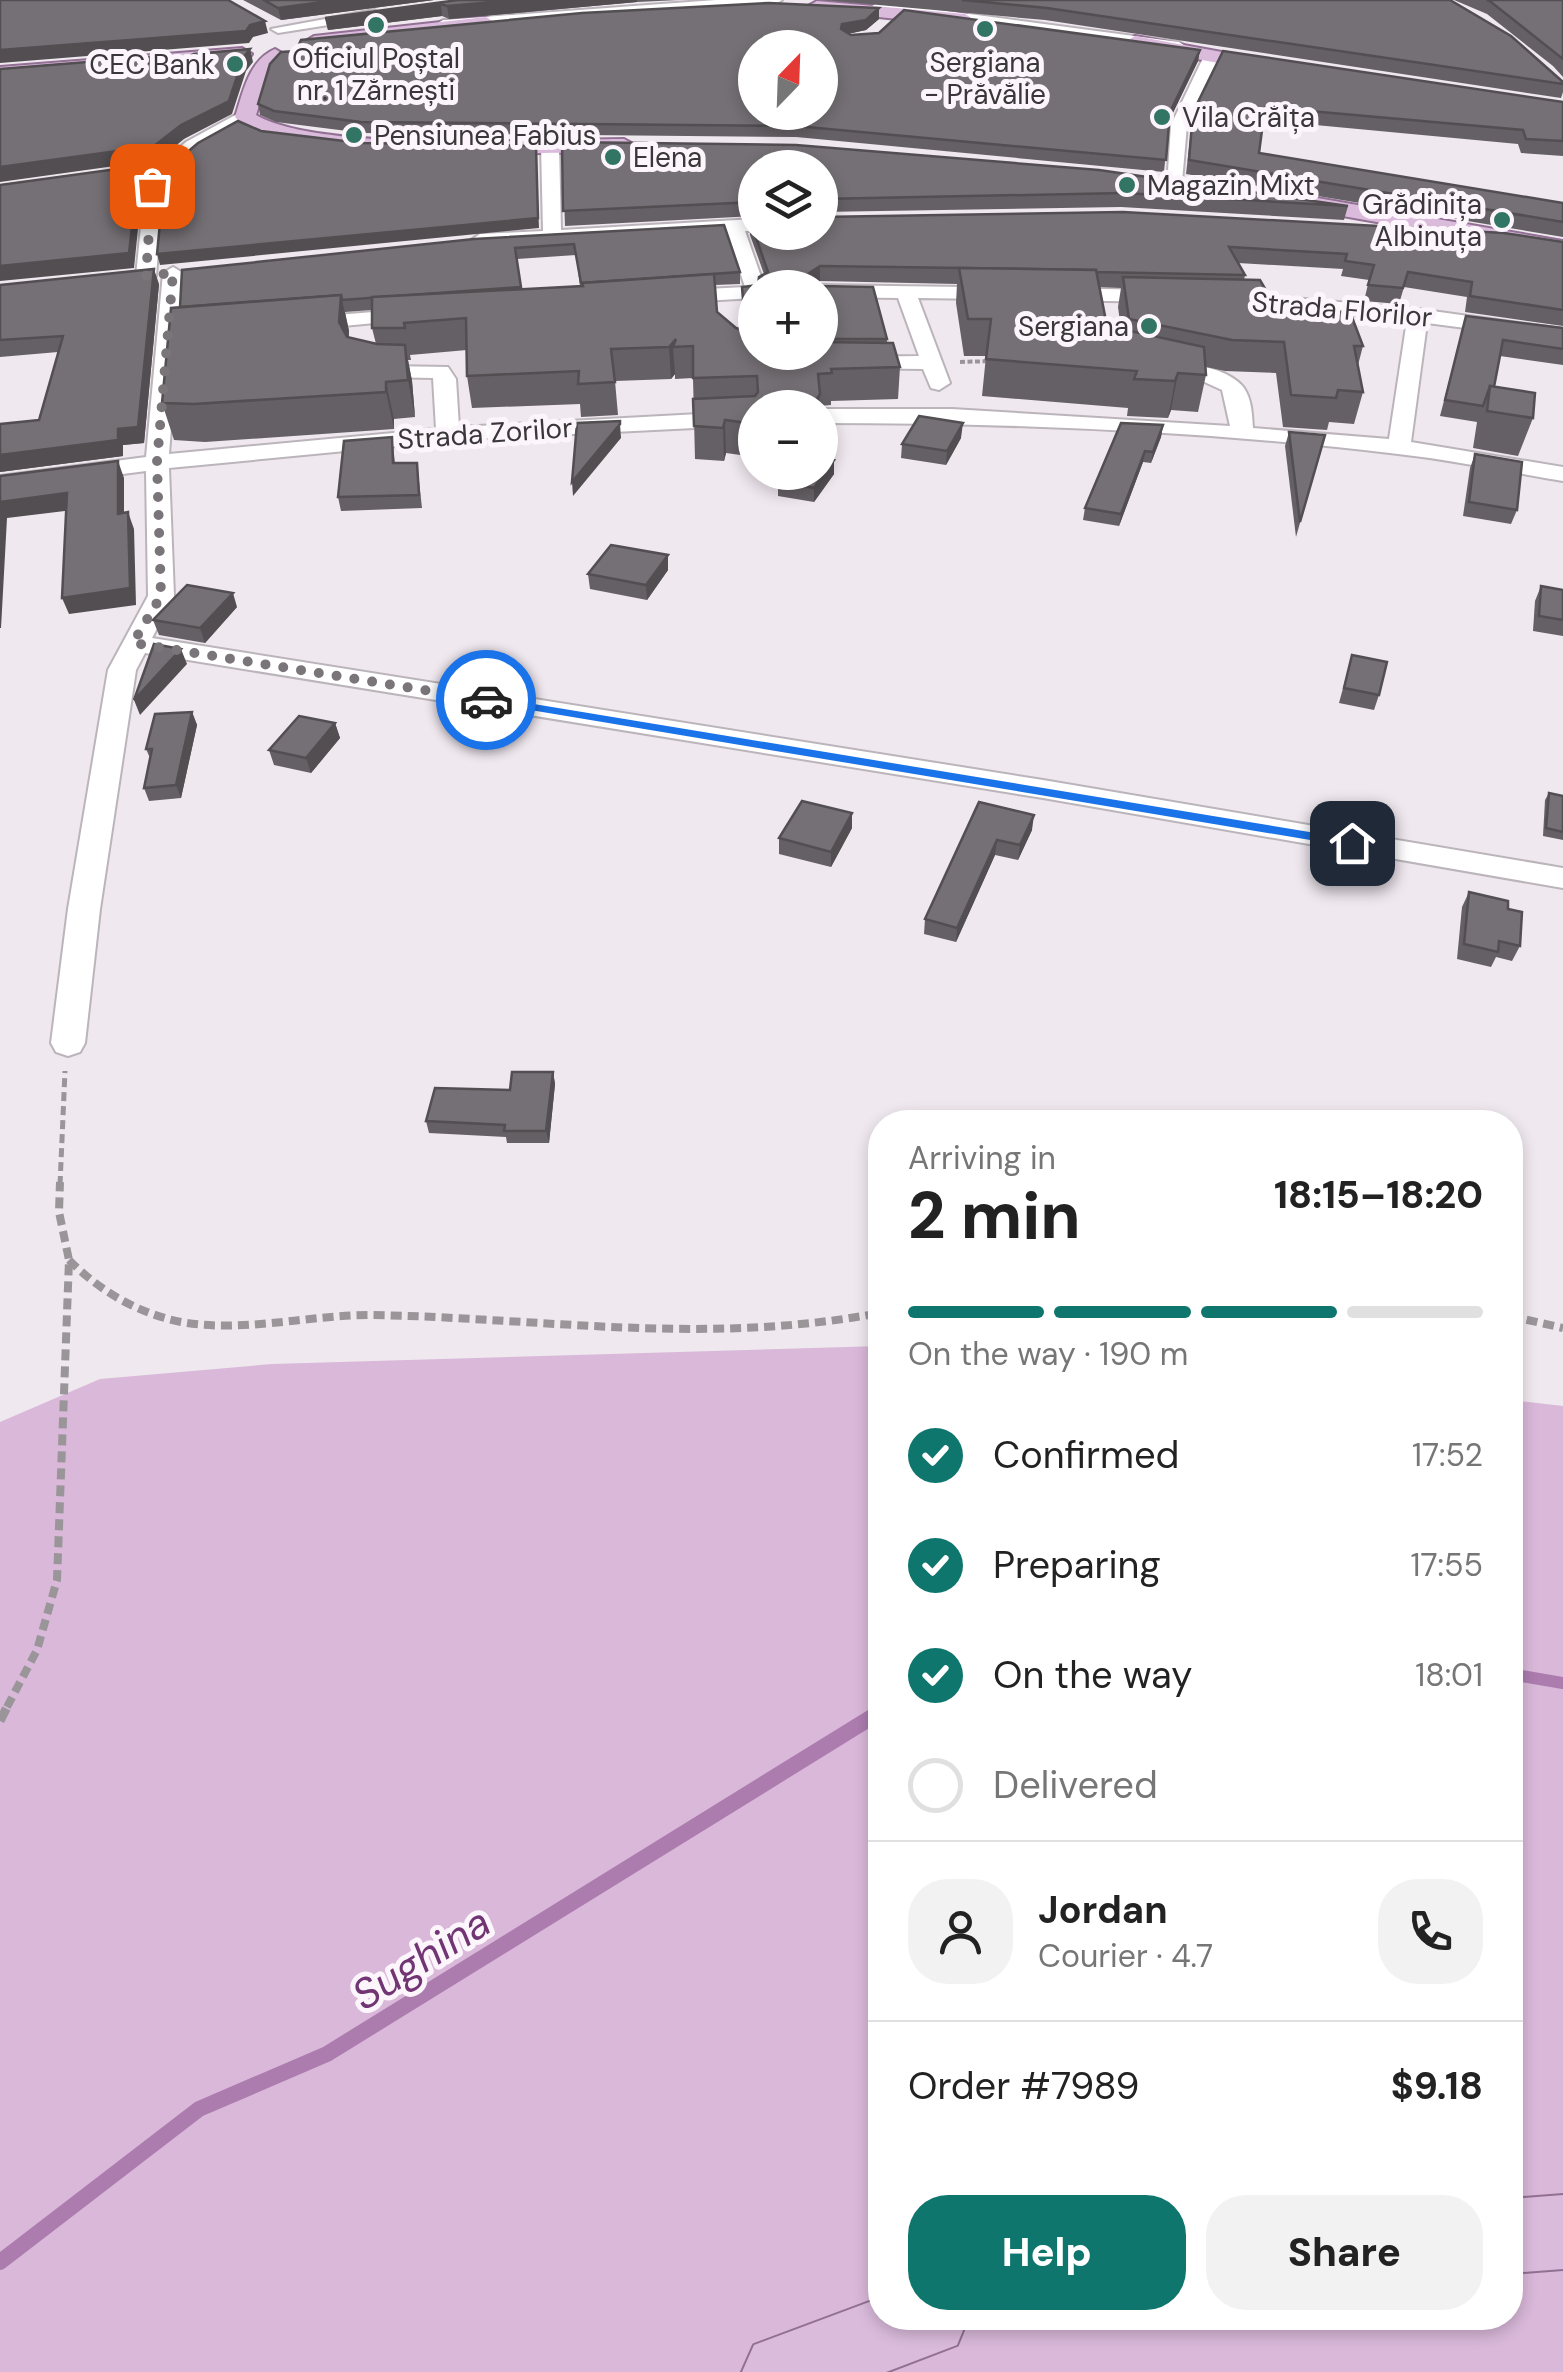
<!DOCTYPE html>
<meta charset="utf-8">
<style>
:root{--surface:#fff;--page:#f2f2f2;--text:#222;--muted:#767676;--line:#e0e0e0;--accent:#0f766e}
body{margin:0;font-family:"DM Sans",sans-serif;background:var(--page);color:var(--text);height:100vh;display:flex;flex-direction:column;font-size:38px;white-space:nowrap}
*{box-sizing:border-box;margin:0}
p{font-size:32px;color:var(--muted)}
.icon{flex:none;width:55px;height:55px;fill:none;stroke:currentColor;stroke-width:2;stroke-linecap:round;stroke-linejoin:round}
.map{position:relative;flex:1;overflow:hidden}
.panel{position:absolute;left:868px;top:1110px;width:655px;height:1220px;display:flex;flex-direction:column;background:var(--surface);border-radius:40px;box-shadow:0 5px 15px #0003}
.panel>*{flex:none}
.needle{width:65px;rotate:23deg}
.buttons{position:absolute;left:738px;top:30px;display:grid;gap:20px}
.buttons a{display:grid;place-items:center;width:100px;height:100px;border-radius:50%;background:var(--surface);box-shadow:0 5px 15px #0003;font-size:50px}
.pin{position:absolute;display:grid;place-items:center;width:85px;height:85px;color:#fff;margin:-42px;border-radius:20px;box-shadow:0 5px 15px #0006}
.courier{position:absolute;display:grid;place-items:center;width:100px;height:100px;margin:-50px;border:8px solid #1a73e8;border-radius:50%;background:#fff;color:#222;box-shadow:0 2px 12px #0007}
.head em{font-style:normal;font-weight:800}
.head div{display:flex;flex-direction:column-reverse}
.head{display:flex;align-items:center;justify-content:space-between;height:170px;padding:0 40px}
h1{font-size:65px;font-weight:800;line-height:75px}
.bar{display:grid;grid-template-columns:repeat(4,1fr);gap:15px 10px;align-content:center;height:120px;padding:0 40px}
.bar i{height:12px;border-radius:8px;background:var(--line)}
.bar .on{background:var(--accent)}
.bar p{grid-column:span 4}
.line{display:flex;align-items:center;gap:25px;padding:0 40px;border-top:2px solid var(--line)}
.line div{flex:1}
.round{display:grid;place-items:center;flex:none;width:105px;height:105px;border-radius:40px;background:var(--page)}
ol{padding:0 40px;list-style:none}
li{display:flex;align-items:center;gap:30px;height:110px}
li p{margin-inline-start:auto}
li .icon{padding:10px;border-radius:50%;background:var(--accent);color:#fff;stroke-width:4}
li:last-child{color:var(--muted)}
li i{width:55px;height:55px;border:5px solid var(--line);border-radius:50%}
.action{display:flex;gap:20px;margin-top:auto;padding:20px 40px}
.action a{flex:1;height:115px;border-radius:40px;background:var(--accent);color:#fff;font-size:40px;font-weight:800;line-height:115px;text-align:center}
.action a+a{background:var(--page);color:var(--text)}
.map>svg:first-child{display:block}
.green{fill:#d9b8d9}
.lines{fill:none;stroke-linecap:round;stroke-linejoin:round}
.stream-far1{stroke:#ac7cae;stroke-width:12}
.stream{stroke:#ac7cae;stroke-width:16}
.minor-casing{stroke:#bbb5bb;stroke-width:4}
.major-casing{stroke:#927093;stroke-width:4}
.path-far3{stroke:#999599;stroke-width:4;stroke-dasharray:5 2.5;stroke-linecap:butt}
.path-far2{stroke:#999599;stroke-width:5;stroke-dasharray:9 5;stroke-linecap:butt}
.path-far1{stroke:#999599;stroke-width:8;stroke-dasharray:11 6;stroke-linecap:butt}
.path{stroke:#999599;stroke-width:9;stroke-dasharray:14 8;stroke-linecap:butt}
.minor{fill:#fff;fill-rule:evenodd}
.major{fill:#dabbdc;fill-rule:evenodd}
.wall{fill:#656065;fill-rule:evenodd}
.shaded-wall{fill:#524e52}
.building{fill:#757075;stroke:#524e52;stroke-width:2.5;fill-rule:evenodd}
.route{fill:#1a73e8}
.done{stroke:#797579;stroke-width:10;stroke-dasharray:0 18}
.poi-dot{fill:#337565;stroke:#fcf6fc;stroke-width:4}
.labels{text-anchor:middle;stroke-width:10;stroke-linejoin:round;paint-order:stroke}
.far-poi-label{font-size:28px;fill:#393739;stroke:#fcf6fc;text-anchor:start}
.far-street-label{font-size:28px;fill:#393739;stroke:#fcf6fc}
.near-water-label{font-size:42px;font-style:italic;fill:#713574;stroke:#fcf6fc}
</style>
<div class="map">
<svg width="1563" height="2372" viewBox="0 0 1563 2372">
<rect width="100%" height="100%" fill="#efe8ef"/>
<!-- green -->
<path class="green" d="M880,1346V2318H1510V1400L1563,1406V2372H0V1422L100,1379L272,1364Z"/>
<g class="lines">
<!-- stream-far1 -->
<path class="stream-far1" d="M1510,1674L1563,1683"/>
<!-- stream -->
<path class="stream" d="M0,2262L199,2109L327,2054L880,1712"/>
<!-- minor casing -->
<g class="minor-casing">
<g id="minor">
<path d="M716,0H782L775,4L443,28L436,24L443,20Z"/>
<path d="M879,2L1179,42L1187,47L1179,52L874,9L872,6Z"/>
<path d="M374,10L381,14L379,17L278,33L271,29Z"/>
<path d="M1212,51L1220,56L1187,125L1182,182L1179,186H1167L1171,125L1204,56Z"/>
<path d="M239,113L253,117L198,150L164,179L156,276L146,282L139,280L136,276L146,177L186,142Z"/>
<path d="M550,140L559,145L561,230L755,219V231H745L765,288H755V298L668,303L658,297L668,291L745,287L727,232L473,244L471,240L480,234L543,231L541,145Z"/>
<path d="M173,267L183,273L169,454L436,429L433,378L378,377L362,372L351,361L362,355L388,366L448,367L456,379L459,427L755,411V425L471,439L169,468L174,596L152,638L1043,780L1563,868V888L1043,798L145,653L136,670L100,909L85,1043L80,1052L68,1056L56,1052L51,1043L68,909L108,670L148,596L146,471L0,490V476L146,457L163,273Z"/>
<path d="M820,285L1168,290L1178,296L1168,302L918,298L950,383L939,390L931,388L923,369L841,368L838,363L849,357L919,356L898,298L820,297V288H812Z"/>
<path d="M1223,292L1418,309L1563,329V341L1427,323L1411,442L1563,467V481C1508,472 1453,460 1398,454C1207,431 1012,423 820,423V409H952L1230,426L1222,390L1200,380L1151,374L1148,369L1151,364C1176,359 1228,366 1244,388C1252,400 1252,415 1253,428L1389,439L1407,320L1216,302L1213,298Z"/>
<path d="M423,308L433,314L430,318L299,330L289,324L299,318Z"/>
</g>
</g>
<!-- major casing -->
<g class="major-casing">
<g id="major">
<path d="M817,1L965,14L974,20L965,26L811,10L808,6Z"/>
<path d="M486,17L495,23L493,27L314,48L304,42L314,36Z"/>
<path d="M1135,36L1281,63L1291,69L1281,75L1128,46L1125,42Z"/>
<path d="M242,48L252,54L249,58L0,79V67Z"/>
<path d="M275,49L285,55L269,73L256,115C322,153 541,139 624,139L635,145L624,151C551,152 279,167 235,117C243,92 249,60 275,49Z"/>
<path d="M1283,192L1563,241V255L1275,204L1272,199L1275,194Z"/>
<path d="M1563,2195V2269L1510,2273V2199Z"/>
<path d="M880,2298V2318H968L957,2345L886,2372H742L754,2345Z"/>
</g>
</g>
<!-- path-far3 -->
<path class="path-far3" d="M960,362L993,361"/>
<!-- path-far2 -->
<path class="path-far2" d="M60,1185L65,1071"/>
<!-- path-far1 -->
<g class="path-far1">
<path d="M69,1260C100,1291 137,1313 181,1322C243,1333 308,1315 371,1315C548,1318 702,1346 880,1313"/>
<path d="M1510,1316L1563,1328"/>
<path d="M7,1707L37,1650L57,1580L69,1260L59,1212L60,1182"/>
</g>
<!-- path -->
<path class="path" d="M0,1721L8,1705"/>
<!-- minor -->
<use href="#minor" class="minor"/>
<!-- major -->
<use href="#major" class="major"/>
</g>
<!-- wall -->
<g class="wall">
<path d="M243,0H434L281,20Z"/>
<path d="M458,0H679L637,2L449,19L442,16L328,30L325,18Z"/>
<path d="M823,0H1450L1563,82V92L1561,98L1045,20Z"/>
<path d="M1454,0H1563V77L1553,66L1487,14Z"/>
<path d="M879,19L866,30L848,34L851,35L1200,50L1198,61L1169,121L1164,172L796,137L363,133L276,122L260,115L258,104Z"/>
<path d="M1223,51L1563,102V156L1521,153L1518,144L1263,120L1259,153L1563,203V237L1186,174L1193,112Z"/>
<path d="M562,142L1348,206L1344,220L1121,207L820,212V168H755V216L565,226Z"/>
<path d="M750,220L1563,242V326L1465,312L1467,297L1404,287L1399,304L1364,301L1369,280L1341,276L1343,269L1238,263L1245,275L1244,280L1277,309L1363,346L1358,365L1363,392L1354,424L1329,422L1327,430L1283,427L1276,373L1225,371L1206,367V375L1198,412L1171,410L1168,418L1127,416L1128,408L982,396L986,356H964L956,303L957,284L820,281L819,282L820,286L887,339V343L900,367L898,399L831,401V405L819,406L755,408V457L726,453L724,461L695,459L693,378L675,379V374L671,379L615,381L618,415L581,417L580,404L472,408L467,376V350L410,355L411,360H408L412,381L415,417L394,419V429L205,442L174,440L162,403L180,307L182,270L724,225L740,272V284L715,285L717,312L736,328L745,330L742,287L758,285L764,274L750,235ZM576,255L580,286L521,289L517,259ZM1100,287L1121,288L1118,307L1121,329L1107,326ZM755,288H820V352H755ZM372,310V328L376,344L349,338V331L345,312Z"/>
<path d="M159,284L144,443L123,445V456L0,472V424L39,420L58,352L0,357V285Z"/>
<path d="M1466,316L1563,328V365L1500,356L1494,387L1533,418L1518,456L1473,448L1477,422L1440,416Z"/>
<path d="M1163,425L1161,437L1151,463L1143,462L1119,526L1083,520L1085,508Z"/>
<path d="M1289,432L1325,435L1296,537L1285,446Z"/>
<path d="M392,437L395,463H417L422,508L341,511L338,497Z"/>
<path d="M961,438L946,465L901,458L902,444Z"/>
<path d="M1475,454L1517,510L1511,524L1463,516L1470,468Z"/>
<path d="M834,460V474L814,502L778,496V481Z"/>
<path d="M668,555V570L647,600L590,589L588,574Z"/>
<path d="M1541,586L1563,590V636L1533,631L1535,601Z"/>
<path d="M237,607L205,643L159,635L153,620Z"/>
<path d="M1352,655L1379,695L1374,710L1339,703Z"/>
<path d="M192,712L197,725L181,798L149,801L144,788L150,758L146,749Z"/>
<path d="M335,723L340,738L311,773L274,765L269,750Z"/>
<path d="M1549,793L1563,796V840L1543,836L1545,800Z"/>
<path d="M979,802L1032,830L1018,860L995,855L956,942L924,934L925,919Z"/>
<path d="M852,813V828L831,867L779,854V838Z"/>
<path d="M1469,892L1508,909L1520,946L1512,961L1496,957L1491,967L1457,959L1462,907Z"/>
<path d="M553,1072L555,1084L549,1143H507L506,1137L429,1133L426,1121L510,1090Z"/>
</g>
<!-- shaded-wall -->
<g class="shaded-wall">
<path d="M337,0H434L281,20L278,8Z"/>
<path d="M517,0H637V2L449,19L447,6Z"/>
<path d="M441,4L442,16L328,30L325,18Z"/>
<path d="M879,8V19L866,30L842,35L841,29L842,24Z"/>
<path d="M265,21L268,33L253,37L249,43L0,63V50L250,25Z"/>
<path d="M250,49L253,62L246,71L232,114L184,139L158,160L0,182V167L243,58Z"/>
<path d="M1200,50L1198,61L1168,123L1170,112Z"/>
<path d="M536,146L539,228L160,265L157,254Z"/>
<path d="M139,166L143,180L134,268L0,281V266Z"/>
<path d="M820,266V281L810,288L808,274Z"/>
<path d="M154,269L159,284L144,443L123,445V456L0,472V455L118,429Z"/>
<path d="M341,295L349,331L347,358L339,322Z"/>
<path d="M676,339L673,347L675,374L671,379L669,347Z"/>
<path d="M405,345L412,381L415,417L408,380Z"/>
<path d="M1178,373L1171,410L1168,418L1175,381Z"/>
<path d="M386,382L394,419V429L386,392Z"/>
<path d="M820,394L819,408H811Z"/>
<path d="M725,420L726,453L724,461L723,428Z"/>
<path d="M963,423L961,438L946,465L947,451Z"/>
<path d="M620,424L621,438L573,496L572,482Z"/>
<path d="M1163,425L1161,437L1151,463L1153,452Z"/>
<path d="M1145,451L1143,462L1119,526L1121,514Z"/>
<path d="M834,460V474L814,502V488Z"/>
<path d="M118,461L124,478V530L118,514Z"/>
<path d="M67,493L73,510L7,518L1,628H0V502Z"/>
<path d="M128,512L134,529L136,605L69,614L62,598Z"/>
<path d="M668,555V570L647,600L646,585Z"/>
<path d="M233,593L237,607L205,643L200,628Z"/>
<path d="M181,649L187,664L140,715L134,700Z"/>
<path d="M192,712L197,725L181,798L176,785Z"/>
<path d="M335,723L340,738L311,773L306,758Z"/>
<path d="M852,813V828L831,867V852Z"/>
<path d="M1034,815L1032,830L1018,860L1020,845Z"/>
<path d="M997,840L995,855L956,942L957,928Z"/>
<path d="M553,1072L555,1084L549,1143L546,1131Z"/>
</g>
<!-- building -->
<g class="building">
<path d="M0,0H228L265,21L250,25L246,31L0,50Z"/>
<path d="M264,0H337L278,8Z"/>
<path d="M458,0H517L447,6L441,4L325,18Z"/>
<path d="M962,0H1450L1511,36L1563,82V84L1047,8Z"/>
<path d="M1487,0H1563V59L1491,2Z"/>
<path d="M769,3L879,8L866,20L842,24L841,29L851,35L879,33L904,10L1200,50L1170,112L1166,160L796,126L361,122L274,111L258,104L270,64L281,52L296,51L301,40L582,13ZM755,48H820V112H755Z"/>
<path d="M250,49L243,58L229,101L181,125L154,146L0,167V69L151,57L149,63L166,67L194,54Z"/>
<path d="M1223,51L1563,102V141L1526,139L1523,130L1265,107L1259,153L1563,203V222L1189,160L1193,112Z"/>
<path d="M238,121L261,131L361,143L536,146L538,218L157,254L165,171L198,143Z"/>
<path d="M562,142L796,145L1099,170L1348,206L1124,193L820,199V168H755V202L563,211Z"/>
<path d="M139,166L129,253L0,266V185Z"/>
<path d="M1123,212L1504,233L1563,242V310L1470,296L1472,282L1408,272L1403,288L1368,285L1374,265L1345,261L1347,254L1229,247L1245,275L1096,272V270L820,266L808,274L816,277L820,286L873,287L887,339H820V288H755V329L745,323L742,287L758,285L759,277L768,272L750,220L755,218V232H820V217Z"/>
<path d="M724,225L740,272L581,283L574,244L515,248L521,287L342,300L341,295L180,307L182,270L474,239Z"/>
<path d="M959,268L1096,270L1107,326L1204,347L1206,375L1178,373L1175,381L1134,379L1137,371L986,359L991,319H968Z"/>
<path d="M154,269L138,427L118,429V440L0,455V424L39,420L63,336L0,340V285Z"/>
<path d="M714,274L717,312L736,328L755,333V352H820V342L893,343L900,367L831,369L832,373L818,374L820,394L811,408H755V424L725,420L723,428L694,426L693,399L755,396L758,392L757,376L693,378V346L673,347L676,339L669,347L611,349L615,382L578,384L579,371L467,376L466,318L404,323L405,328H372V297L583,286L582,283Z"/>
<path d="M1123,277L1260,280L1277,309L1350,312L1363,346H1354L1363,392L1338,390L1336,398L1291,395L1284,342L1232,340L1129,319Z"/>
<path d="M341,295L339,322L347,337L377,344L405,345L408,380L386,382V392L194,404L162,403L171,308Z"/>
<path d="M1466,316L1563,328V349L1503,340L1494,387L1490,386L1483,406L1445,400Z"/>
<path d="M1490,386L1535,393L1533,418L1487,411Z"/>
<path d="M919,416L963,423L947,451L902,444Z"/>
<path d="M620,421V424L572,482L577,423Z"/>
<path d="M1121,423L1163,425L1153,452L1145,451L1121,514L1085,508Z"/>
<path d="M1289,432L1325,435L1300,522Z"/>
<path d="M392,437L393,463H417L419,495L338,497L344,441Z"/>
<path d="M1475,454L1522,462L1517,510L1469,502Z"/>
<path d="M820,457L834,460L814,488L778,481L784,472H820Z"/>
<path d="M118,461V514L128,512L130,588L62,598L67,493L0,502V509V476Z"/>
<path d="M611,545L668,555L646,585L588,574Z"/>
<path d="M187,585L233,593L200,628L153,620Z"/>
<path d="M1541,586L1563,590V620L1539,616Z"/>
<path d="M154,644L181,649L134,700Z"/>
<path d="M1352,655L1387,662L1379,695L1344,688Z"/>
<path d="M192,712L176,785L144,788L152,749H146L155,714Z"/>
<path d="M299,716L335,723L306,758L269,750Z"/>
<path d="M1549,793L1563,796V832L1546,828Z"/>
<path d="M802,801L852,813L831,852L779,838Z"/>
<path d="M979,802L1034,815L1020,845L997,840L957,928L925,919Z"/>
<path d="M1469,892L1508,901V909L1522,912L1520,946L1499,941L1498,952L1464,944Z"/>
<path d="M512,1072H553L546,1131H504L505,1125L426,1121L435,1088L510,1090Z"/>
</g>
<!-- route -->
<path class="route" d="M486,696L1352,839L1359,843L1352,847L482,702Z"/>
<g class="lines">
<!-- done -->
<path class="done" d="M152,186L146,276L173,273L157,462L161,596L133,643L486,700"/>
</g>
<!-- markers -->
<g class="poi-dot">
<circle cx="376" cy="25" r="10"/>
<circle cx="985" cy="29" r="10"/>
<circle cx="235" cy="64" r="10"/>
<circle cx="1162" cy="117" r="10"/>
<circle cx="354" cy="135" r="10"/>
<circle cx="613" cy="157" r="10"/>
<circle cx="1127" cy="185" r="10"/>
<circle cx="1502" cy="220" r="10"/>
<circle cx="1149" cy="326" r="10"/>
</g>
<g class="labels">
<!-- far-poi labels -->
<g class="far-poi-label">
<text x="376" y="68" text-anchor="middle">Oficiul Poștal<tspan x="376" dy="32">nr. 1 Zărnești</tspan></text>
<text x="985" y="72" text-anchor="middle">Sergiana<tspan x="985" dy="32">- Prăvălie</tspan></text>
<text x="215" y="74" text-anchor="end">CEC Bank</text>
<text x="1182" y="127">Vila Crăița</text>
<text x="374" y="145">Pensiunea Fabius</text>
<text x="633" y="167">Elena</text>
<text x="1147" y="195">Magazin Mixt</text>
<text x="1482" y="214" text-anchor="end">Grădinița<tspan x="1482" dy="32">Albinuța</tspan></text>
<text x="1129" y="336" text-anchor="end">Sergiana</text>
</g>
<!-- far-street labels -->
<g class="far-street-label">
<text transform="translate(1342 309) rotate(5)" y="10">Strada Florilor</text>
<text transform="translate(485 433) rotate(-4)" y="10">Strada Zorilor</text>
</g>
<!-- near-water labels -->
<g class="near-water-label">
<text transform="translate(421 1958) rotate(-32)" y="15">Sughina</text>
</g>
</g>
</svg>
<div class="buttons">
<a><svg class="needle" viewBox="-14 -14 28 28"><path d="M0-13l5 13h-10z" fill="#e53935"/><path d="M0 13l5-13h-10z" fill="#767676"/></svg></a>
<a><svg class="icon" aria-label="layers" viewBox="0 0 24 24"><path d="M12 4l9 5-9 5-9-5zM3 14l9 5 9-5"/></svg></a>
<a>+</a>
<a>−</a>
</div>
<div class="pin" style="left:152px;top:186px;background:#ea580c"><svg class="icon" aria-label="bag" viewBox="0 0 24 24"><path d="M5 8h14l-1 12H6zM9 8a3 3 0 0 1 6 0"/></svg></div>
<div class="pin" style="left:1352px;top:843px;background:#1f2937"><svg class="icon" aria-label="home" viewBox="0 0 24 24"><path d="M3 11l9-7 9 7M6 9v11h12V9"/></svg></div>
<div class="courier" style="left:486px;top:700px"><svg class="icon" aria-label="car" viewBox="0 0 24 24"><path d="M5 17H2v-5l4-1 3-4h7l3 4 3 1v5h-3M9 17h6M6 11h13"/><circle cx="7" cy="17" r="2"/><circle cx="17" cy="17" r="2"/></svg></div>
<section class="panel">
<div class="head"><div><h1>2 min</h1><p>Arriving in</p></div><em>18:15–18:20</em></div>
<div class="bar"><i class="on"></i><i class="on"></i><i class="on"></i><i></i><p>On the way · 190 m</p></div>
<ol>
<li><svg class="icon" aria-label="check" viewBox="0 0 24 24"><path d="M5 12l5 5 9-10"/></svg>Confirmed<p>17:52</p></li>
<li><svg class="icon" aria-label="check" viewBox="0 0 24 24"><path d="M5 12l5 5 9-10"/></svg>Preparing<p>17:55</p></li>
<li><svg class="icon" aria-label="check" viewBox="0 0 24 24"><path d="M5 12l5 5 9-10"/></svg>On the way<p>18:01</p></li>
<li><i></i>Delivered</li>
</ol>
<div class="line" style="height:180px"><a class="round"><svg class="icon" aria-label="person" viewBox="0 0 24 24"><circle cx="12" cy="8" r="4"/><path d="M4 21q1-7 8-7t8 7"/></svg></a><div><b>Jordan</b><p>Courier · 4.7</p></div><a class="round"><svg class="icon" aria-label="phone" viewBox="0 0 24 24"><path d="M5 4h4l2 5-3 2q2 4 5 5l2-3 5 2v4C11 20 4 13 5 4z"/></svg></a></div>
<div class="line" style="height:130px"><div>Order #7989</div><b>$9.18</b></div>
<div class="action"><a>Help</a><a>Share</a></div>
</section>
</div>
